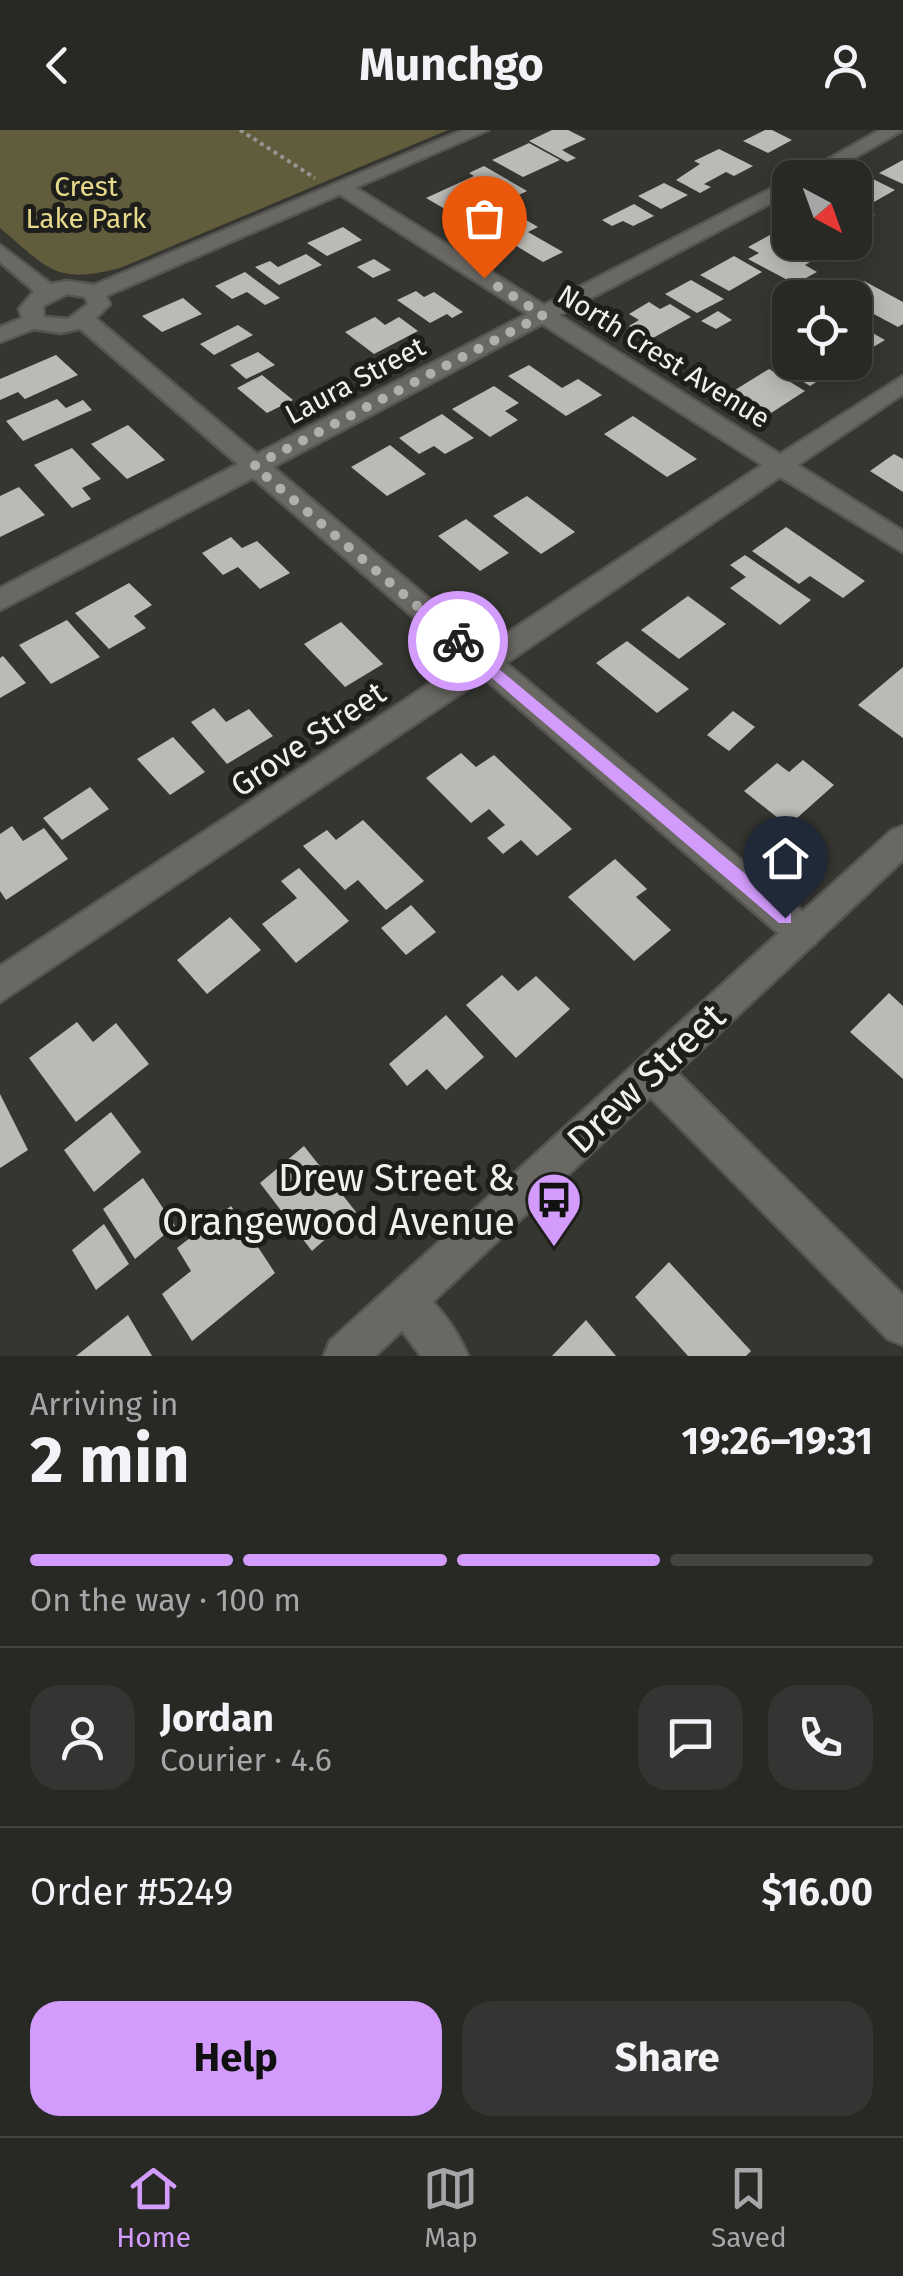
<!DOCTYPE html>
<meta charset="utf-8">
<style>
:root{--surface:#282825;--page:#343432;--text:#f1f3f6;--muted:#a5a6a7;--line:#444442;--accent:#d39cfc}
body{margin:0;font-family:"Fira Sans",sans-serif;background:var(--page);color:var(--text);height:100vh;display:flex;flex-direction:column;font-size:38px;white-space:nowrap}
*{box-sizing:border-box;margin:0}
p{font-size:32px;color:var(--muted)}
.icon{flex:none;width:55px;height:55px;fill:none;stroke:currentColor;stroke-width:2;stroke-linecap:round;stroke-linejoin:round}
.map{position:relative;height:1226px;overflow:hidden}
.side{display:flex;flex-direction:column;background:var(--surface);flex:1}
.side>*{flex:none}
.needle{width:65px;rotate:139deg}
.tools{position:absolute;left:772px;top:30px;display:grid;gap:20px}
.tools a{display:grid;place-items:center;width:100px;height:100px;border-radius:20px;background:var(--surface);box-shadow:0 5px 25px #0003,0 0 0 2px var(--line);font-size:50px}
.pin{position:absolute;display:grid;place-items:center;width:85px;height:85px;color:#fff;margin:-102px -42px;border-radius:50% 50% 50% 0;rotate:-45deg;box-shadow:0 0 10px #0007}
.pin .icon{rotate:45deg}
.courier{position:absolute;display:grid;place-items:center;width:100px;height:100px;margin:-50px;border:8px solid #d39cfc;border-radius:50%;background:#fff;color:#222;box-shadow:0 2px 12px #0007}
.headline em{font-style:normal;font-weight:700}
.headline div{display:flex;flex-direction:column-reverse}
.headline{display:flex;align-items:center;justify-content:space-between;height:170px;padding:0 30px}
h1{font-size:65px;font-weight:700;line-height:75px}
.bar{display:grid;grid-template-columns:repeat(4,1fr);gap:15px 10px;align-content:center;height:120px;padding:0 30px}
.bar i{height:12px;border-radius:8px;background:var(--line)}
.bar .selected{background:var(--accent)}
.bar p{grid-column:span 4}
.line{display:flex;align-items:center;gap:25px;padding:0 30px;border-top:2px solid var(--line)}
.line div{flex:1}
.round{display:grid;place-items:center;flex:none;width:105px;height:105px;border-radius:30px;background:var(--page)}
.primary-button{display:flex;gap:20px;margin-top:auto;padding:20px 30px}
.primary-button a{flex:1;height:115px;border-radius:30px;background:var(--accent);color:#111;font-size:40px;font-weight:700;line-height:115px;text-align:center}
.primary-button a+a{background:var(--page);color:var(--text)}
header{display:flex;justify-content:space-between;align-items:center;height:130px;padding:0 30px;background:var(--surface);font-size:45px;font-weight:700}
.dock{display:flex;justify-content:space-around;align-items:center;height:140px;border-top:2px solid var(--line);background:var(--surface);font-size:28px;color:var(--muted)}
.dock a{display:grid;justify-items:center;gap:5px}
.dock .selected{color:var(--accent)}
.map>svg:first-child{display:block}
.green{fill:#615c3c}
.building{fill:#bbbab5}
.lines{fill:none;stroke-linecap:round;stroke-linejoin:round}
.street-casing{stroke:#555450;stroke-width:5}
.secondary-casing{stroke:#555450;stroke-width:5}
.path{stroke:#959591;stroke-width:4;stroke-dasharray:4 4;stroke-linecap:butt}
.street{fill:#696863;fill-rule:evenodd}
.secondary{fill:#696863;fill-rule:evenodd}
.route{fill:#d39cfc}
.done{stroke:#afafab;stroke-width:10;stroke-dasharray:0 18}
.labels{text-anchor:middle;stroke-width:10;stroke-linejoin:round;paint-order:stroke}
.far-park-label{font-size:28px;fill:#e6d98b;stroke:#1d1d1b}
.far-street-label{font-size:28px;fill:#f0f0ed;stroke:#1d1d1b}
.street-label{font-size:32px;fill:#f0f0ed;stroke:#1d1d1b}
.near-street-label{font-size:38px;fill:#f0f0ed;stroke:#1d1d1b}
.near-poi-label{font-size:38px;fill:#f0f0ed;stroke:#1d1d1b;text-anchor:end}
</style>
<header><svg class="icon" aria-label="back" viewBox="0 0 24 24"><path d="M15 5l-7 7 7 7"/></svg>Munchgo<svg class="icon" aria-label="person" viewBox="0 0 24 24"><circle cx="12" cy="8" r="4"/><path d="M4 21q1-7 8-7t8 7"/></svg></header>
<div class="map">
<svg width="903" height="1226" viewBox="0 0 903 1226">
<rect width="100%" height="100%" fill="#363631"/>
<!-- green -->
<path class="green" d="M0,0H448L120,138C55,155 49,139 0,98Z"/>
<!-- building -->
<g class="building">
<path d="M552,0H568L586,9L562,20L576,28L567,32L529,11Z"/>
<path d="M765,0H772L792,10L768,23L743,11Z"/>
<path d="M529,13L560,30L523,47L492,30Z"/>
<path d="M719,19L753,36L734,46L726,42L704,54L711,57L700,63L676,50L700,34L694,31Z"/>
<path d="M903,30V54L879,43Z"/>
<path d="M484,36L527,61L513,68L494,57L450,82L426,68L474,46L469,43Z"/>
<path d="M873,49L895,60L874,72L855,63V59Z"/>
<path d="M664,53L688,65L661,79L638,66Z"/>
<path d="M634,74L654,86L633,96L623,91L612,96L602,90Z"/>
<path d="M855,75L875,85L855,96Z"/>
<path d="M516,84L538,97L528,102L563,122L543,132L498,105L507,100L496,94Z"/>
<path d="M343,97L362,110L327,126L307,113Z"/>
<path d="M770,105L815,129L805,135L817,142L795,154L748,129L759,123L748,117Z"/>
<path d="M306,124L322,135L279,155L255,137L270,131L278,137Z"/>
<path d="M734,126L762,142L729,161L700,145Z"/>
<path d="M374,129L391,140L373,148L357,137Z"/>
<path d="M245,142L280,168L265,175L247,162L232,169L215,156Z"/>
<path d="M691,150L724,169L697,183L665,164Z"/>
<path d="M864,151L903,172V194L898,197L855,174L866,166L852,158Z"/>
<path d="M416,161L424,167L434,162L463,182L452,188L447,184L430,193L397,170Z"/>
<path d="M183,168L202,184L162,202L142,186Z"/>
<path d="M649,172L660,179L670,174L691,187L651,209L629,196L639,190L629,184Z"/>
<path d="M718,181L732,190L716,199L701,191Z"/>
<path d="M375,187L385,195L399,187L418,201L374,224L345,202Z"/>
<path d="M855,193L885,210L855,228Z"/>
<path d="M238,195L253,205L214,225L200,214Z"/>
<path d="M258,222L275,235L246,249L230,235Z"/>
<path d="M56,225L78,245L25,269L18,262L0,270V249Z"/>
<path d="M790,232H847L810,256L781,238Z"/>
<path d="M529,235L562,258L578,249L602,265L566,286L508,246Z"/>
<path d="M769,239L805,261L771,283L735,260Z"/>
<path d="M262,245L293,270L267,283L237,258Z"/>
<path d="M494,256L519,273L505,281L518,290L490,307L452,279Z"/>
<path d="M57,269L66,278L83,270L92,280L23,311L6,291Z"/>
<path d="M442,284L474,308L445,324L434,316L419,324L399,308Z"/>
<path d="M633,286L697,329L667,347L604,304Z"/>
<path d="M128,295L165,330L127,349L91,314Z"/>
<path d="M390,315L426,344L387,366L351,337Z"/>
<path d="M72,318L101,349L82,358L91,369L72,378L34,335Z"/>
<path d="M894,324L903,329V362L870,341Z"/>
<path d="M19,357L45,385L0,407V366Z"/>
<path d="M527,366L575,402L541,424L493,386Z"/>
<path d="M466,389L509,423L480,441L438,406Z"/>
<path d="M786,397L865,451L843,468L810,446L799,454L752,421Z"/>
<path d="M231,407L242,418L257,411L290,443L260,459L238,437L223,445L202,423Z"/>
<path d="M745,425L811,470L780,495L730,458L746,447L730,435Z"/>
<path d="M129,453L152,475L134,486L146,498L109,519L75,483Z"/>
<path d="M688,466L726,494L679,529L641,500Z"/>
<path d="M67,490L100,527L51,554L19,515Z"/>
<path d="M341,492L383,534L345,557L304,514Z"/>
<path d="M627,511L689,559L657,583L596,533Z"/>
<path d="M3,526L26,553L0,568V528Z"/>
<path d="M903,537V608L858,575Z"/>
<path d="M214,578L226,592L249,579L273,606L227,634L191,592Z"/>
<path d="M733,581L755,597L729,621L707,605Z"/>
<path d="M173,607L205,642L170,665L137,629Z"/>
<path d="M461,623L476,637L494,625L572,699L537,726L521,710L503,724L487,708L505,695L489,679L471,693L426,648Z"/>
<path d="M803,630L834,655L788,696L744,661L777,633L789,642Z"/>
<path d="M90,657L109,679L62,710L43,688Z"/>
<path d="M363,690L424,751L386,780L358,750L345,760L303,716L327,700L336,710Z"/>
<path d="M12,696L23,711L44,698L68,729L6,770L0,761V704Z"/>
<path d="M615,729L647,759L636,767L671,800L634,831L568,767Z"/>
<path d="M299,738L349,791L296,833L262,794L297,768L281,751Z"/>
<path d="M411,775L436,802L406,825L381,798Z"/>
<path d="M230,787L261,820L207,864L177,830Z"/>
<path d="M502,845L518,861L536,846L570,879L516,928L466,875Z"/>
<path d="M889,863L903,876V949L850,902Z"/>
<path d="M446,885L484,927L446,960L427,939L407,956L389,934Z"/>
<path d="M77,892L93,912L116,893L149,934L76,992L29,928Z"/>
<path d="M0,964L28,1020L0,1038Z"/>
<path d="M111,982L141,1022L94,1062L64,1020Z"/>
<path d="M304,1016L356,1082L312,1121L260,1053Z"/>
<path d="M143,1048L175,1096L135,1129L103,1079Z"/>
<path d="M231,1076L275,1143L192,1211L162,1164L191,1141L177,1118Z"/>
<path d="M104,1094L129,1134L96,1160L72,1120Z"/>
<path d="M669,1132L751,1221L746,1226H688L635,1167Z"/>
<path d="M128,1185L152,1226H76Z"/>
<path d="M586,1190L616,1226H552Z"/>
</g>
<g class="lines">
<!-- street casing -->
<g class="street-casing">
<g id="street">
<path d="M880,0H903L819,48H795Z"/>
<path d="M790,49V63L559,185L780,324L903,246V264L798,335L903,401V422L780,347L506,533L815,792L820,803L815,814L803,818L791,814L484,548L0,872V836L464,531L253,348L0,480V458L238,334L77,196L74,191L77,186H93L257,324L527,184L336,62V54H350L544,175ZM542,194L762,335L486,517L273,337Z"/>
<path d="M652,925L665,930L903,1165V1215L888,1209L639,956L634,943L639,930Z"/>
<path d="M404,1151C431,1162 457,1199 468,1226H421L390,1185L384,1171L390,1157Z"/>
</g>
</g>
<!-- secondary casing -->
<g class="secondary-casing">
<g id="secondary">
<path d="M463,0H488L106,166L110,174L87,197L61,203L34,199L0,212V197L22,188L19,179L34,161L0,132V115L51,154L67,151L94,155ZM67,164L85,167L88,174L68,189L44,187L43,176Z"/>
<path d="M903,696V730L375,1226H324L330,1211L892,700Z"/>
</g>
</g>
<!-- path -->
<path class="path" d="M240,0L315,48"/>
<!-- street -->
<use href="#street" class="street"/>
<!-- secondary -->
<use href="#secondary" class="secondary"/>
</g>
<!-- route -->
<path class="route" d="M458,505L791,782V793H779L453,515L450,511Z"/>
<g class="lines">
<!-- done -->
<path class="done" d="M458,511L254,336L543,185L484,148"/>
</g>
<!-- icons -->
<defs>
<g id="bus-pin" transform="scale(2.875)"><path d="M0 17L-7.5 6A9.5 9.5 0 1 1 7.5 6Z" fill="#d39cfc" stroke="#1d1d1b"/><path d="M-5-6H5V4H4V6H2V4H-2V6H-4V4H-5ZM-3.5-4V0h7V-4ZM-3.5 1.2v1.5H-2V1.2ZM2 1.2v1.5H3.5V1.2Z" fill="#111"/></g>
</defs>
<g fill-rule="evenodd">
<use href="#bus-pin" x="554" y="1070"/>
</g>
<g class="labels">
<!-- far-park labels -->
<g class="far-park-label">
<text x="86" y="66">Crest<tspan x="86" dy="32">Lake Park</tspan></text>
</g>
<!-- far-street labels -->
<g class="far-street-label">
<text transform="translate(664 226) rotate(32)" y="10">North Crest Avenue</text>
<text transform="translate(355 250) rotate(-28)" y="10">Laura Street</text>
</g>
<!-- street labels -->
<g class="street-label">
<text transform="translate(308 609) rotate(-34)" y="11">Grove Street</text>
</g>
<!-- near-street labels -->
<g class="near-street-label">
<text transform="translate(646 948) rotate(-43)" y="13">Drew Street</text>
</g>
<!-- near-poi labels -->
<g class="near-poi-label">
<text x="515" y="1061">Drew Street &amp;<tspan x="515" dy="44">Orangewood Avenue</tspan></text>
</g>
</g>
</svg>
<div class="tools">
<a><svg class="needle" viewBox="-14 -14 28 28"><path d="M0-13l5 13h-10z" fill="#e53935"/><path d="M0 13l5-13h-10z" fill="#a5a6a7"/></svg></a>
<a><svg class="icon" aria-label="locate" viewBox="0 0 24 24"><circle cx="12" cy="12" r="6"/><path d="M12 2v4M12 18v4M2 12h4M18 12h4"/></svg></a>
</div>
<div class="pin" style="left:484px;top:148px;background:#ea580c"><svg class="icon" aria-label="bag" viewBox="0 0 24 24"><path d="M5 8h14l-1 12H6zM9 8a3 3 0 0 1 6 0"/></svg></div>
<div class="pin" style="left:785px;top:788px;background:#1f2937"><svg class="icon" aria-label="home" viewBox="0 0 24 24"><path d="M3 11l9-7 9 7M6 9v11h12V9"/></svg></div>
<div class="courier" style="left:458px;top:511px"><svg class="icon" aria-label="bike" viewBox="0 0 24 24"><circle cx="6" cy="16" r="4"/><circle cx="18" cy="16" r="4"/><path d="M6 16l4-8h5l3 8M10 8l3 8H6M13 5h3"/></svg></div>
</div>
<section class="side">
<div class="headline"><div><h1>2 min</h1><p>Arriving in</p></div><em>19:26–19:31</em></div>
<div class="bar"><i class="selected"></i><i class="selected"></i><i class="selected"></i><i></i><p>On the way · 100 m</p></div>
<div class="line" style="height:180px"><a class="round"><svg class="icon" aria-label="person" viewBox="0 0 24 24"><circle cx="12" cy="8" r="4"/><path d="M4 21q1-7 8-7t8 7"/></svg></a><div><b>Jordan</b><p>Courier · 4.6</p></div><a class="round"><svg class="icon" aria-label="chat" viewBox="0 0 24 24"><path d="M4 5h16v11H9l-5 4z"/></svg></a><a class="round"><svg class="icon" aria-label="phone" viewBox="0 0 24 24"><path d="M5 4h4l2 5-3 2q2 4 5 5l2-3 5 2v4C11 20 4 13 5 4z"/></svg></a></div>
<div class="line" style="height:130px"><div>Order #5249</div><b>$16.00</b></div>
<div class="primary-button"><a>Help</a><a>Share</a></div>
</section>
<nav class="dock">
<a class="selected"><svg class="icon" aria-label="home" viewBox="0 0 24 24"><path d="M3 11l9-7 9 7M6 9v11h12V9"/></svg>Home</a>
<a><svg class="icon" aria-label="map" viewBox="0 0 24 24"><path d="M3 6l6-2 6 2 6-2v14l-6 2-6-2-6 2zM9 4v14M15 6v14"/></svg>Map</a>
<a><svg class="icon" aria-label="saved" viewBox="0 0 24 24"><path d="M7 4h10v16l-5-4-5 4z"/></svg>Saved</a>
</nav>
